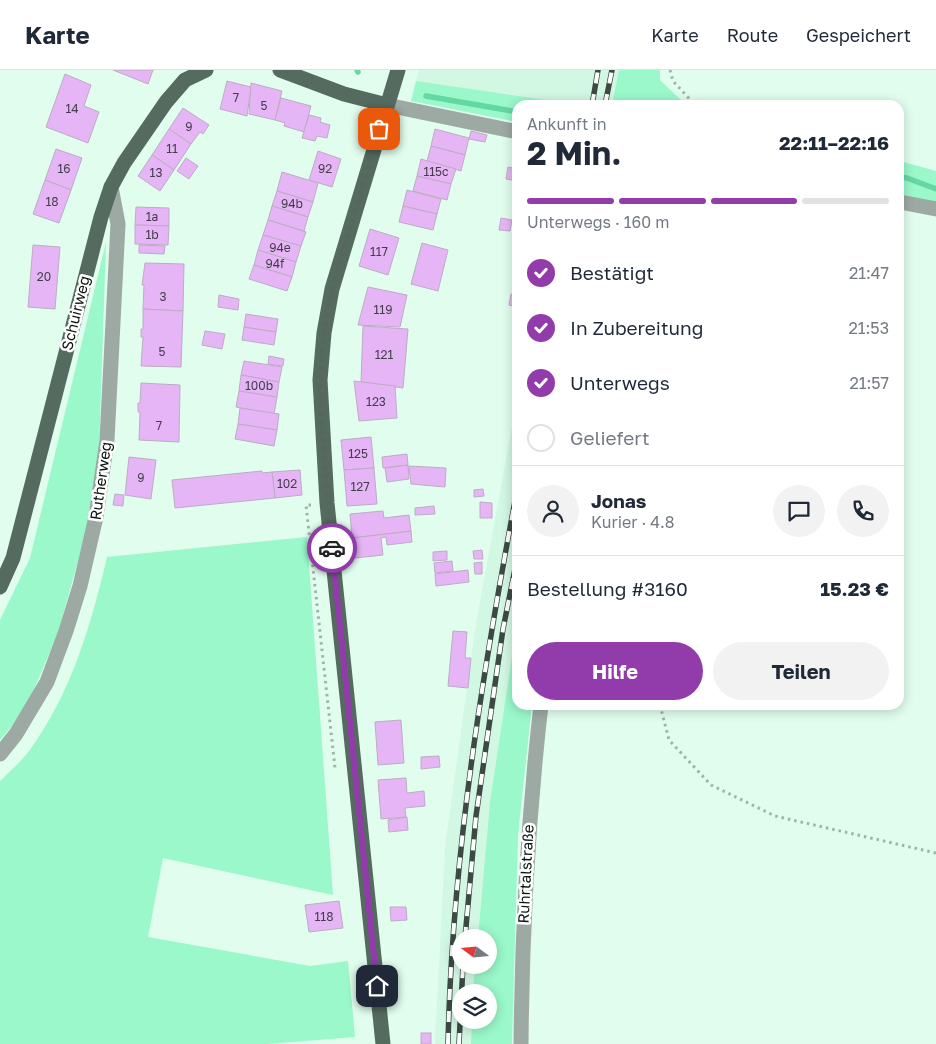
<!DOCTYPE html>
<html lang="de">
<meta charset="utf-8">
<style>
:root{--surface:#fff;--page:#f2f2f3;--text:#1f2937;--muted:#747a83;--line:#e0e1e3;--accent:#913caa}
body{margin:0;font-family:"Golos Text",sans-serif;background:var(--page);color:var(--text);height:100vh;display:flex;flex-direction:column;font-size:19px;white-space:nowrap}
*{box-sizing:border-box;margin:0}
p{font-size:16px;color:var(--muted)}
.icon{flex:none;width:28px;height:28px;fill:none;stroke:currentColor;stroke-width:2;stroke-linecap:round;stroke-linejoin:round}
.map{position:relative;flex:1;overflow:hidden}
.details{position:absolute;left:512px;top:30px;width:392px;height:610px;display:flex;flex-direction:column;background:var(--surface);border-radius:15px;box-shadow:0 2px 12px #0003}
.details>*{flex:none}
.needle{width:32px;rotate:286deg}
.buttons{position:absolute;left:452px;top:859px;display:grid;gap:10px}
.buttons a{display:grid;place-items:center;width:45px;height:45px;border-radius:50%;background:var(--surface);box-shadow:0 2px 12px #0003;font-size:25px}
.pin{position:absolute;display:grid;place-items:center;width:42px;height:42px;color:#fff;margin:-21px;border-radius:10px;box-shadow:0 2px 8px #0006}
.courier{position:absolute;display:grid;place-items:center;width:50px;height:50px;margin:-25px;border:4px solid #913caa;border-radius:50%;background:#fff;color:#222;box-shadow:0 1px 6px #0007}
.head em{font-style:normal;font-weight:700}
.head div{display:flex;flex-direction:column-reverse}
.head{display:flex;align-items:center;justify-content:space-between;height:85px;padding:0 15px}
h1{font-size:32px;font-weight:700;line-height:38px}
.bar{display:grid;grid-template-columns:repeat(4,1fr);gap:8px 5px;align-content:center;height:60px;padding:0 15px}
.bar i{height:6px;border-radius:4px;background:var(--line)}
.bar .selected{background:var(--accent)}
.bar p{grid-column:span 4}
.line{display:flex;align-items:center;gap:12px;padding:0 15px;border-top:1px solid var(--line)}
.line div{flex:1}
.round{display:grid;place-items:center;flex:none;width:52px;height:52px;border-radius:26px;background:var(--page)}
ol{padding:0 15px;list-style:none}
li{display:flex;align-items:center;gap:15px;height:55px}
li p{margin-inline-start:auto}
li .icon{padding:5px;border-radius:50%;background:var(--accent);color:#fff;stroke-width:4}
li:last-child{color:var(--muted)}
li i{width:28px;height:28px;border:2px solid var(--line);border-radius:50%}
.button{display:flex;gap:10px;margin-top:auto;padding:10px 15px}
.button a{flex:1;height:58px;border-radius:30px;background:var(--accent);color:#fff;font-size:20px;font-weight:700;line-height:58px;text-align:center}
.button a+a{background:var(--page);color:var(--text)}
header{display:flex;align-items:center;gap:30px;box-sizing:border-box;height:70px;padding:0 25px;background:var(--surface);border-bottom:1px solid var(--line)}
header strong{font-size:24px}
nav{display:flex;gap:28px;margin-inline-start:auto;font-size:18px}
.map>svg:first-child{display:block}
.built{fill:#d2f7e3}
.green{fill:#9af8ca}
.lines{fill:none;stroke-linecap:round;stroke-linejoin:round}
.stream{stroke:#65d7a3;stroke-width:5.5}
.building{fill:#e6b5f6;stroke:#bdacc3}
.path{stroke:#9db4a8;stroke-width:3;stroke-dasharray:2.5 4;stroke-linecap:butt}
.minor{stroke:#9da9a3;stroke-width:15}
.major{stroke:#556b5f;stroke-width:15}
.rail-casing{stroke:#3c4a43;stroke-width:5.5}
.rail{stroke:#fff;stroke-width:4;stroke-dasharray:11;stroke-linecap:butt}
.done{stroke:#57675e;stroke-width:5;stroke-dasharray:0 9}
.route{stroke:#913caa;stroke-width:6}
.labels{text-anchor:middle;stroke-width:5;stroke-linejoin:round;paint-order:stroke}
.number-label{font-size:12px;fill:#423e4a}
.street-label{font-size:15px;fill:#0c1611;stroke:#fff}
</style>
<header>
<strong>Karte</strong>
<nav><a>Karte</a><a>Route</a><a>Gespeichert</a></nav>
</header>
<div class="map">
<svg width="936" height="974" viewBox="0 0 936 974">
<rect width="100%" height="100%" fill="#e1fdee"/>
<!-- built -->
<g class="built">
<path d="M419,0H619L612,35H572L416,11Z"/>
<path d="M517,329V553L490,732L478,867L461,868V895H475L473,922H461V950H472L471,974H435L445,777L476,554Z"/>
</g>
<!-- green -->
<g class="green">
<path d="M619,0H660V10L686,35H612Z"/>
<path d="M416,11L572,34L518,35L517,52L411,31Z"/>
<path d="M900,91L936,101V135L900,128Z"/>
<path d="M106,172L99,382L86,462L58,563L33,622L12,656L0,670V550L30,488Z"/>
<path d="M307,467L333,825L163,788L148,867L310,896L348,891L355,967L268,974H0V711C9,702 21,692 29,681C71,624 91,555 107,487Z"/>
<path d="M517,553L518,635H532L518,765L512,974H471L472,950H489V922H473L475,895H489V868L478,867L490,732Z"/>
</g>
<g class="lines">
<!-- stream -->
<g class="stream">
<path d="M357,0L358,2"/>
<path d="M426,26L518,42"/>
<path d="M900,107L907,108L936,119"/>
</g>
</g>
<!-- building -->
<g class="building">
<path d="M113,0H153L148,14Z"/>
<path d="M65,4L91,15L84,36L99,42L88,73L46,57Z"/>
<path d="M227,11L251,17L247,46L220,39Z"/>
<path d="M251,13L282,21L275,50L249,44Z"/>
<path d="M281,28L311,36L304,62L284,56L285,53L275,50Z"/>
<path d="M183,38L209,55L203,64L200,62L191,74L169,59Z"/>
<path d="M309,45L321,48L320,52L330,55L327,68L317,66L315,71L302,68Z"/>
<path d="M169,59L191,74L174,100L152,85Z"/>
<path d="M435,59L469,68L465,85L431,76Z"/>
<path d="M471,61L487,65L485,72L469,69Z"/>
<path d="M431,76L465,85L461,101L427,91Z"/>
<path d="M56,79L82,88L71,120L45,110Z"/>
<path d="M318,81L341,89L332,117L309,110Z"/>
<path d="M152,85L174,100L160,121L138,106Z"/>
<path d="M186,88L198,96L189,109L177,101Z"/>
<path d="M421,89L456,99L451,114L417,106Z"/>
<path d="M508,97L518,99V111L506,109Z"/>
<path d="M282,102L318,113L313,132L277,121Z"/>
<path d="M417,106L451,114L447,130L413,121Z"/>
<path d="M45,110L71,120L59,153L33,144Z"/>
<path d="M407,120L441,129L437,144L403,136Z"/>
<path d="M277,121L313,132L308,147L272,136Z"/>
<path d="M272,136L308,147L304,161L268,150Z"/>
<path d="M403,136L437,144L433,160L399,152Z"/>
<path d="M136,137L169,138V156L135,155Z"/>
<path d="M501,148L512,150L510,161L499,160Z"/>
<path d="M268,150L306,162L301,176L263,165Z"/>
<path d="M135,155L169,156L168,175L135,174Z"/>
<path d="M370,159L399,168L388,205L359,196Z"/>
<path d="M263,165L301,176L296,192L258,180Z"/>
<path d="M422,173L448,180L438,221L411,214Z"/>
<path d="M33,175L60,177L55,239L28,237Z"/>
<path d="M139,175L165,176L164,184L139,183Z"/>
<path d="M258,180L296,192L292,207L254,195Z"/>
<path d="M145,193L184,194L183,241L143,239L144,215H142Z"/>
<path d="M254,195L292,207L287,221L249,209Z"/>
<path d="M368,217L407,225L400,257L358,255Z"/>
<path d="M511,224L518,225V237L509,235Z"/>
<path d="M219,225L239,229L238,240L218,237Z"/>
<path d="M143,239L183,241L181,297L141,296L143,267H141V259H143Z"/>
<path d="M246,244L278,249L276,262L244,257Z"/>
<path d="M363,256L408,259L403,318L361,312Z"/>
<path d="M244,257L276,262L274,275L242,270Z"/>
<path d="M205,261L225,264L222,279L202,275Z"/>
<path d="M269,286L284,289L283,296L268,294Z"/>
<path d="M244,291L282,297L279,312L241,305Z"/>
<path d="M241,305L279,312L277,327L239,321Z"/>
<path d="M354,311L395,316L397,348L359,351Z"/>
<path d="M141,313L180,315L179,372L139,370L140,342H138V333H140Z"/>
<path d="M239,321L277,327L274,344L236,337Z"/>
<path d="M240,338L279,344L277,360L238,354Z"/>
<path d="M238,354L277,360L274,376L235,369Z"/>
<path d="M371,367L374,398L344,400L341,370Z"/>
<path d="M407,384L408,395L383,398L382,387Z"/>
<path d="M129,387L156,390L151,429L125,425Z"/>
<path d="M408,395L409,409L387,412L385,398Z"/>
<path d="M409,396L446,398L445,417L411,414Z"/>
<path d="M374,398L377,434L347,436L344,400Z"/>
<path d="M300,400L302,425L275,428L272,402Z"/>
<path d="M262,401V403L272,402L275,428L175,438L172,410Z"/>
<path d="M483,419L484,426L474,427V420Z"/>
<path d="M115,424L124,425L123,436L113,435Z"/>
<path d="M480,432L492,433V448H480Z"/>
<path d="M434,436L435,444L415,445V438Z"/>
<path d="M383,441L384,448L409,445L411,461L352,468L350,444Z"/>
<path d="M411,461L412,472L387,475L386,467L381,468L383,485L355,488L352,468Z"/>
<path d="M482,480L483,489H474L473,481Z"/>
<path d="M447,481V490L433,491V482Z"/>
<path d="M452,491L453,501L435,503L434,493Z"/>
<path d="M482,492V504H475L474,493Z"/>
<path d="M468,500L469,512L436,516L435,504Z"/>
<path d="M453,561L467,562L465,588H471L468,618L448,616Z"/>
<path d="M401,650L404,693L378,695L375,652Z"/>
<path d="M439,686L440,697L421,699V687Z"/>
<path d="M406,708L407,723L424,721L425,736L405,738L406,747L381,749L378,710Z"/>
<path d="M407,747L408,760L389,762L388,750Z"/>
<path d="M339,831L343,858L309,862L305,835Z"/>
<path d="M390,837H406L407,850L391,851Z"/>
<rect x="421" y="963" width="10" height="11"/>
</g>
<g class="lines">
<!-- path -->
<g class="path">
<path d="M670,0L673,11L695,35"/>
<path d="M311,435H306L335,698"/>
<path d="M660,635L669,670L711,715L775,746L936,783"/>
</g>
<!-- minor -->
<g class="minor">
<path d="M387,35L518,62"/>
<path d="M900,132L936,139"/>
<path d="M0,684L16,664L47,612L66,561L80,516L96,447L107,370L118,154L111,117"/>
<path d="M521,974C522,861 528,748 541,635"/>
</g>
<!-- major -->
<g class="major">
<path d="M280,0L344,24L387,35"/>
<path d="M0,517L13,488L101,147L111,117L124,93L166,32L185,10L206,0"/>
<path d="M383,974L327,433L320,310L324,263L332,219L398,0"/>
</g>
<!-- rail casing -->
<g class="rail-casing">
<g id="rail">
<path d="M592,35L598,0"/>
<path d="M605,35L612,0"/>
<path d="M465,868L476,746L503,559L518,484"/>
<path d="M448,974C452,786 483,600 518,415"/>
<path d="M459,974L463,895"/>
</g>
</g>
<!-- rail -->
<use href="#rail" class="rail"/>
</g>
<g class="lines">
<!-- done -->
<path class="done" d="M332,478L323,374L320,310L324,263L332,218L379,59"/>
<!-- route -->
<path class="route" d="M332,478L377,916"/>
</g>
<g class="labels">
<!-- number labels -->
<g class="number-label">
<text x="236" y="32">7</text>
<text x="264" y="40">5</text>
<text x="72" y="43">14</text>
<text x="189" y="61">9</text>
<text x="172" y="83">11</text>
<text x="64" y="103">16</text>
<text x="325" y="103">92</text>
<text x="436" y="106">115c</text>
<text x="156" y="107">13</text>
<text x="52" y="136">18</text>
<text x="292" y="138">94b</text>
<text x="152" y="151">1a</text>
<text x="152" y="169">1b</text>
<text x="280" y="182">94e</text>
<text x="379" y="186">117</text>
<text x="275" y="198">94f</text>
<text x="44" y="211">20</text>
<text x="163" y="231">3</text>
<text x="383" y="244">119</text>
<text x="162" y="286">5</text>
<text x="384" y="289">121</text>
<text x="259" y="320">100b</text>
<text x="376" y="336">123</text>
<text x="159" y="360">7</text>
<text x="358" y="388">125</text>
<text x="141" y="412">9</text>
<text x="287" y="418">102</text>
<text x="360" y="421">127</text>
<text x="324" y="851">118</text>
</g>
<!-- street labels -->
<g class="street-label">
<text transform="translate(76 243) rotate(-76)" y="5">Schuirweg</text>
<text transform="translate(101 411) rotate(-82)" y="5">Rutherweg</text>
<text transform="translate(526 804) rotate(-87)" y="5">Ruhrtalstraße</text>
</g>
</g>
</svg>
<div class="buttons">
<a><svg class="needle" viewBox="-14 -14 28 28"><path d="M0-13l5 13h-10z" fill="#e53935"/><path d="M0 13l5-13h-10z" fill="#747a83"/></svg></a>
<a><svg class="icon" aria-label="layers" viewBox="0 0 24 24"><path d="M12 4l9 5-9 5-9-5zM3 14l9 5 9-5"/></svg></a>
</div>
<div class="pin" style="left:379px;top:59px;background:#ea580c"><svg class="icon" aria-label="bag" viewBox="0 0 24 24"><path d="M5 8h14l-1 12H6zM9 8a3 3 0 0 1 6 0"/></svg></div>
<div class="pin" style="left:377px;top:916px;background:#1f2937"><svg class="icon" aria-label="home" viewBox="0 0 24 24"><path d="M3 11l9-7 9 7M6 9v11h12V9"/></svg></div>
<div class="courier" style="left:332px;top:478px"><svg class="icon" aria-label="car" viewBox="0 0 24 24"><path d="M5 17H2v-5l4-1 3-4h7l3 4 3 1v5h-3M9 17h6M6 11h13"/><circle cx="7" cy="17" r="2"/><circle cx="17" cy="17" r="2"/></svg></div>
<section class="details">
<div class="head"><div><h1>2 Min.</h1><p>Ankunft in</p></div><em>22:11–22:16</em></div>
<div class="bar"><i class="selected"></i><i class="selected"></i><i class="selected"></i><i></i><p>Unterwegs · 160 m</p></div>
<ol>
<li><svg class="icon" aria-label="check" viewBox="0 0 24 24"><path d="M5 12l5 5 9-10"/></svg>Bestätigt<p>21:47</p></li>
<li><svg class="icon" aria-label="check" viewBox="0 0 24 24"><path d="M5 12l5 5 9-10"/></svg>In Zubereitung<p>21:53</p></li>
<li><svg class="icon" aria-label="check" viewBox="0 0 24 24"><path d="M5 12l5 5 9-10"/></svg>Unterwegs<p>21:57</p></li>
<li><i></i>Geliefert</li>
</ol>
<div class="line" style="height:90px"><a class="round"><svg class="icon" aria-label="person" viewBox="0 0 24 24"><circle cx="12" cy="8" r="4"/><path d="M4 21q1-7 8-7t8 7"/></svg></a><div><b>Jonas</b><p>Kurier · 4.8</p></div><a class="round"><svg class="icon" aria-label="chat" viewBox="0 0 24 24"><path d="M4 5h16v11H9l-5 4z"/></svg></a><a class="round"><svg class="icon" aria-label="phone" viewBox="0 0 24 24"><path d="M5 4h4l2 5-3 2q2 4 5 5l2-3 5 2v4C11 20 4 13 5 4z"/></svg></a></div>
<div class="line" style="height:65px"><div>Bestellung #3160</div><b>15.23 €</b></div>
<div class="button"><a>Hilfe</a><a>Teilen</a></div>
</section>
</div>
